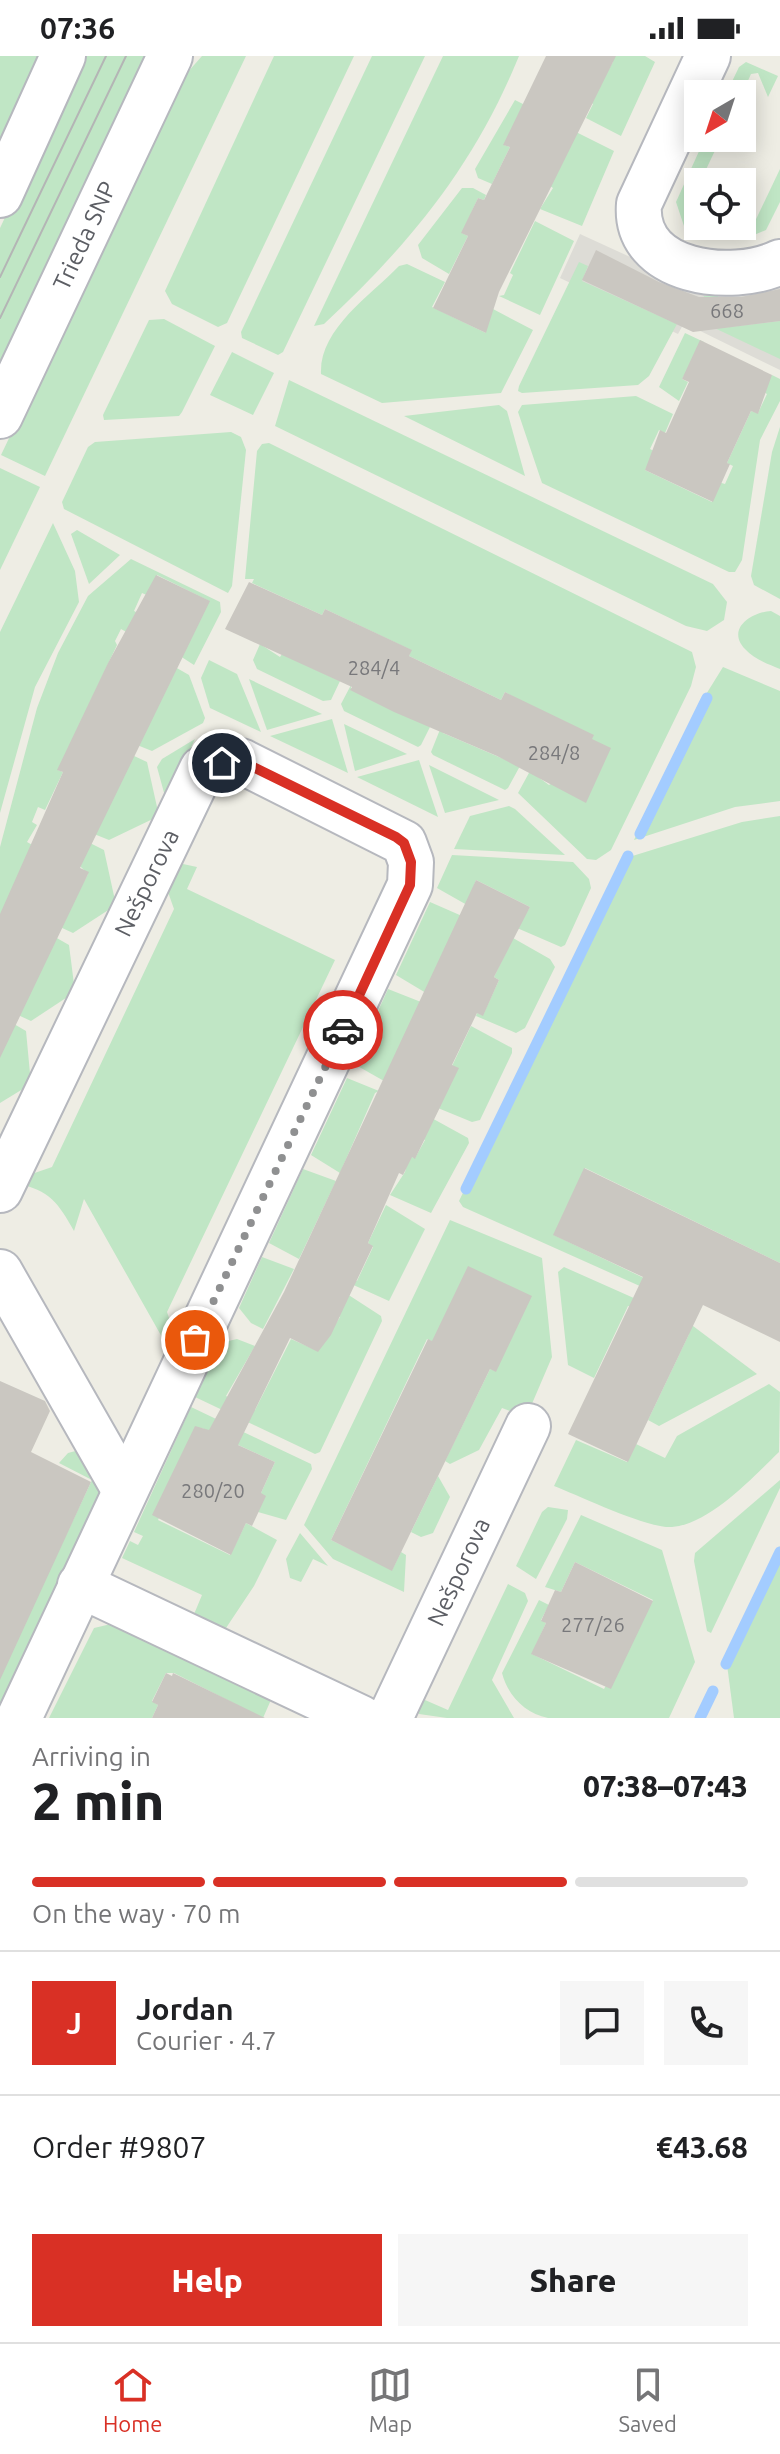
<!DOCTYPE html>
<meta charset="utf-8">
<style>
:root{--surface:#fff;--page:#f6f6f6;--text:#202124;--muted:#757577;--line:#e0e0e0;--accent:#d93025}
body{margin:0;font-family:Ubuntu,sans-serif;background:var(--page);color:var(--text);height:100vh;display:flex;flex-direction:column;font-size:30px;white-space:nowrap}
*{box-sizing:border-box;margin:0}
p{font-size:26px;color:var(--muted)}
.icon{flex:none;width:44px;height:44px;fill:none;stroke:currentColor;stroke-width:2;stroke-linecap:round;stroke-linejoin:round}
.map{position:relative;height:1662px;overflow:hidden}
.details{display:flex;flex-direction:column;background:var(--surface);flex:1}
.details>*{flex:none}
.needle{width:52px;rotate:219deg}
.tools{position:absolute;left:684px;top:24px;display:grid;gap:16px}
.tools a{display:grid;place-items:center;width:72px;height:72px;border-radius:0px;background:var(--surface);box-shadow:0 4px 20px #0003;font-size:40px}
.pin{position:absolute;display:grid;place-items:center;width:68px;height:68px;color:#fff;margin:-34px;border:4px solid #fff;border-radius:50%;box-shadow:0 2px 8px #0007}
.courier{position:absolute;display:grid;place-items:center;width:80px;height:80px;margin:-40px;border:6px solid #d93025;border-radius:50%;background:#fff;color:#222;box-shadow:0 2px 10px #0007}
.head em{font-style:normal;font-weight:800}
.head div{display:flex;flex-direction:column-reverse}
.head{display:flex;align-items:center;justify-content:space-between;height:136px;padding:0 32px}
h1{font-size:52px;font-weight:800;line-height:60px}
.bar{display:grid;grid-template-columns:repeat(4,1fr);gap:12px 8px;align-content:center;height:96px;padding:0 32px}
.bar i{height:10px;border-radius:6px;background:var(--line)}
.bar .active{background:var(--accent)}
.bar p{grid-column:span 4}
.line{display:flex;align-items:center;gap:20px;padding:0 32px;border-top:2px solid var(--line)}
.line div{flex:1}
.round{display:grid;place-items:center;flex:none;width:84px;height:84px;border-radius:0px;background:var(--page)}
.action{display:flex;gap:16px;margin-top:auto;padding:16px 32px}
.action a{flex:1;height:92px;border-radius:0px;background:var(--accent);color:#fff;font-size:32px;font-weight:800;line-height:92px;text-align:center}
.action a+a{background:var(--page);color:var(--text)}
.status{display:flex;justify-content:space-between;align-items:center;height:56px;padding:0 40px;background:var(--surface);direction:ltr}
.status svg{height:22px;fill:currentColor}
.tab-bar{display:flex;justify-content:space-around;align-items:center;height:112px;border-top:2px solid var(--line);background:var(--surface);font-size:22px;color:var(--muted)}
.tab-bar a{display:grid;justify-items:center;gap:4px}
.tab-bar .active{color:var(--accent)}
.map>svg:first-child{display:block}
.industrial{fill:#dddcd6}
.green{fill:#c0e6c5}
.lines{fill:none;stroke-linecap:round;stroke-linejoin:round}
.stream{stroke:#a3ccff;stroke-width:11}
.building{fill:#cac7c1}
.minor-casing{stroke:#b6b8be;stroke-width:48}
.minor{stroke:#fff;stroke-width:44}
.tram{stroke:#b4b5b5;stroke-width:2}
.done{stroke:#8f9091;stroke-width:8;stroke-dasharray:0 14.4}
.route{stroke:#d93025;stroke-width:10}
.labels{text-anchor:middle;stroke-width:6;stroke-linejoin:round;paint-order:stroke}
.number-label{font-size:20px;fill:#78787b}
.street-label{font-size:24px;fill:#5c5e64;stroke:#fff}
</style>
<div class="status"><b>07:36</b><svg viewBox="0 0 49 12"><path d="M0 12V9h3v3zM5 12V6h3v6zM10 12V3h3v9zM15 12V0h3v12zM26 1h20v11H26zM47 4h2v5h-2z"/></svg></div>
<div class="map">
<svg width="780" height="1662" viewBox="0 0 780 1662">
<rect width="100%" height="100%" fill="#eeede4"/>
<!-- industrial -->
<path class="industrial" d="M580,178L700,233L780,214V314L684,267L678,278L560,222Z"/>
<!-- green -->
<g class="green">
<path d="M0,0H41L0,85Z"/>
<path d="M82,0H147L0,310V172Z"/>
<path d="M202,0H246L45,420L1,399L180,25Z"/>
<path d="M274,0H354L227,267L218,271L172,248L165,235Z"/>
<path d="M372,0H425L283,296L278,299L242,282L241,276Z"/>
<path d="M443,0H519C474,110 410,188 324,268L314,270Z"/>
<path d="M612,0H645L655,6L621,80L586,62L593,48L590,46L613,6Z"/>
<path d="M746,6L778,20L768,41L758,17L751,18L742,38H726L739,11Z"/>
<path d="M515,44L529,51L504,89L510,91L492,128L478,122L475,113Z"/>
<path d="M576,76L614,95L582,170L540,153L553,132L550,130Z"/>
<path d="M705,82H721L690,147L702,180L684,170L676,146Z"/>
<path d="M780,113V146L766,174L747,182Z"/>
<path d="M462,132H473L486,139L484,144L478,142L462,177L468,180L449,218L422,202L418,189Z"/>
<path d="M535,165L574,185L540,259L499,240L504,239L513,219L510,217Z"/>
<path d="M579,206L588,210L582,225L677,268L649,320L638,329L522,337L518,335L519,330Z"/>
<path d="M407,208L445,226L432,251L486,277L484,272L493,253L533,274L501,337L382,347L321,318C319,273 370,240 399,210Z"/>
<path d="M718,239L721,272L780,265V303L704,267L700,250L704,240Z"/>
<path d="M164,263L215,290L182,356L179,360L104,364L103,359L149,264Z"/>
<path d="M685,277L704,286L682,323L688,326L679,345L659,331Z"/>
<path d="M232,296L274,317L253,359L210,339Z"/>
<path d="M772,319L780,323V345L760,384L742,504L735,516H729L542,427L518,356L522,349L636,340L673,358L665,377L659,374L650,393L656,396L645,414L712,446L718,426L725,428L733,410L727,407L751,355L758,357L767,338L761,334Z"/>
<path d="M289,324L713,528L727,546L724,564L707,575L686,570L275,370Z"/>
<path d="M499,349L507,355L525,420L404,360Z"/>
<path d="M780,371V543L754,529L751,520L772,396Z"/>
<path d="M231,376L241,381L246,394L232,530L228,537L64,453L62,446L88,391L95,386Z"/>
<path d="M269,387L692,596L696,611L691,630L611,794L596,804L587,803L518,737L530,715L549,729L607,694L505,636L501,644L409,600L411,594L325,553L322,559L252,527L254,523H245L257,395L262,388Z"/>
<path d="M0,412L40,431L0,514Z"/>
<path d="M53,467L75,515L79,546L35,631L0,757V576Z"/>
<path d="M77,474L120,499L89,528L71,478Z"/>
<path d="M131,503L220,546L221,556L194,609L180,600L209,545L157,519L149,540L142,537L134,555L140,558L130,578L121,573L115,585L117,589L58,714L63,716L45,754L38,751L32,766L37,769L27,786L36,791L0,860V791L37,652L58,597L88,540Z"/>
<path d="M771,555L780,560V613C768,608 754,603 745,593C726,573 751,556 771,555Z"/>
<path d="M260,588L280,601L282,598L340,625L331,644L323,645L257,613L253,604Z"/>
<path d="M209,604L237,618L261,676L210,652L201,622Z"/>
<path d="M175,611L189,619L205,662L203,667L152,695L137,689Z"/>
<path d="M723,611L780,635V745L735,751L634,784L705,640Z"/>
<path d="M249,623L322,658L267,674Z"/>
<path d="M351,629V634L432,667L421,689L418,691L344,655L341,648Z"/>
<path d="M332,663L348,717L270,680Z"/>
<path d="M344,668L407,698L355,715Z"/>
<path d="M441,671L443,677L520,710L508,732L505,734L433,699L431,696Z"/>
<path d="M195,683L166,744L157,711L162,703Z"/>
<path d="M132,699L147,706L159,760L109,784L94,778Z"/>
<path d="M419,704L438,761L357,721Z"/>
<path d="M429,709L499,744L445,757Z"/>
<path d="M509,750L515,753L565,799L454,793L470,760Z"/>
<path d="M780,760V1207L585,1112L554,1179L646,1223L642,1231L463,1151L459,1145L626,802L742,766Z"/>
<path d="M90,787L104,794L116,849L73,877L60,871L88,818L79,809Z"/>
<path d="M452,799L573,806L589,823L591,832L565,889L561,891L517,872L530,851L476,824L467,849L437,832Z"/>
<path d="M183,808L197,811L187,833L335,904L167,1256L178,1288L158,1324L167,1290L84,1143L74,1175C59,1148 49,1133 17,1128L20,1122L52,1111L174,853L163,822L170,813Z"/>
<path d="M430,846L462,860L426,937L396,919Z"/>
<path d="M55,881L69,889L75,936L31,965L18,959Z"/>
<path d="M513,882L550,903L555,911L525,972L516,977L476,960L477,957L483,959L499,924L494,921Z"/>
<path d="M388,933L421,946L384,1025L354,1008Z"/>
<path d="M14,968L26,975L31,1028L0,1047V999Z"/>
<path d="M471,970L512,992V997L480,1064L472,1066L433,1050Z"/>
<path d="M347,1022L379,1035L375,1037L340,1117L311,1099Z"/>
<path d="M428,1060L468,1082L469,1087L431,1157L390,1139L405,1116L409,1100L415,1102L425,1084L419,1081Z"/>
<path d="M303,1113L336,1125L299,1203L269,1187Z"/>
<path d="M386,1149L425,1173L389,1245L349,1227L350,1223L357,1225L373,1191L368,1187Z"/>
<path d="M450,1164L542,1202L552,1301L528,1357L520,1359L502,1352L479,1394L450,1408L445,1405L490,1313L496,1315L427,1283L331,1484L392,1514L401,1496L406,1499L404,1536L333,1503L304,1469Z"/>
<path d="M262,1201L294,1213L263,1273L251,1267L239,1252Z"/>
<path d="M564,1211L636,1243L632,1251L628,1250L594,1322L568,1309L558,1216Z"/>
<path d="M344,1236L381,1260L382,1265L320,1396L315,1398L195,1341L220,1287L237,1283L255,1290L226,1340L255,1354L291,1283L318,1295L340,1261L334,1258Z"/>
<path d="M689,1267L757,1318L659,1370L648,1364L689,1278Z"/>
<path d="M769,1328L780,1336L779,1396C753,1421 710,1468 672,1471C648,1473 580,1440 554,1430L576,1384L627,1406L636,1388L665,1402L677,1380Z"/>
<path d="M191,1351L311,1408L312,1413L286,1464L258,1456L261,1437L275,1406L202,1372L158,1464L230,1499L246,1467L277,1484L254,1530L222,1578L192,1563L202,1539L122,1502L130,1485L138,1489L143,1480L134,1476Z"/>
<path d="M83,1393L99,1428V1454L0,1662V1619L92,1424L59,1407L68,1397Z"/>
<path d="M438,1420L450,1441L433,1477L421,1481L411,1476Z"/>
<path d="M780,1424V1432L711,1577L707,1575L694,1505L695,1497Z"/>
<path d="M548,1451L568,1454L567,1463L536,1523L516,1510L542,1456Z"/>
<path d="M581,1459L662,1494L695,1606L669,1662H548C525,1657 508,1640 502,1617L539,1544L549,1549L541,1564L546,1567L532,1598L604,1633L653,1544L575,1506L561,1536L545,1531Z"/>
<path d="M300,1477L328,1510L313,1503L301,1526L290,1522L286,1503Z"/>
<path d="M780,1490V1662H734L726,1601Z"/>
<path d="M508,1528L525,1537L528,1545L492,1624L514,1662H447L419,1658L417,1655L425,1644L448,1654Z"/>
<path d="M111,1568L274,1637L263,1662L174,1617H166L152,1645L158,1649L152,1662H49L94,1572Z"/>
</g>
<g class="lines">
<!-- stream -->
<g class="stream">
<path d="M640,778L707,642"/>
<path d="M466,1133L628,800"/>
<path d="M726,1608L780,1496"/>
<path d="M700,1662L713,1635"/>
</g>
</g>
<!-- building -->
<g class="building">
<path d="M546,0H616L499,236L486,277L433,252L468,180L461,177L478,142L484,144L510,91L503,89Z"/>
<path d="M596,194L659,226L699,241H741L780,233V265L693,276L582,224Z"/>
<path d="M700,284L772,319L758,358L751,355L727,407L730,408L713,446L645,414L660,374L666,377L689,326L682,323Z"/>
<path d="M156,519L210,545L80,812L89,816L0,1002V858L63,716L57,714L108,607Z"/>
<path d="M249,526L322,559L325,553L412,594L409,600L501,644L505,636L594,679L592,683L611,692L586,747L497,700L394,656L350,634L352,631L225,573Z"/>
<path d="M476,824L530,851L494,921L499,924L483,960L477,957L452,1009L459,1012L415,1103L412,1101L403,1119L399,1117L368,1187L373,1190L331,1279L318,1296L290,1282L238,1389L275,1406L261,1437L266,1440L252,1470L246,1467L231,1499L152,1459L195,1370L209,1374L284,1236Z"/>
<path d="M584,1112L780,1207V1286L703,1249L628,1406L568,1378L643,1221L553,1179Z"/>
<path d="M468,1210L532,1240L496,1316L490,1313L392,1515L331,1484L428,1283L432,1285Z"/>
<path d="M0,1325L45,1345L50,1355L31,1396L91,1426L0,1624Z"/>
<path d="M575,1506L653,1545L611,1633L531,1598L546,1567L541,1565L555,1534L561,1536Z"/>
<path d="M166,1617L172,1620L173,1617L265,1662H152L158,1649L152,1646Z"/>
</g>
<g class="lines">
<!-- minor casing -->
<g class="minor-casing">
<g id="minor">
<path d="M708,0L639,148C633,218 732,229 780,206"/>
<path d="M0,139L63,0"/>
<path d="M0,360L170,0"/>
<path d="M0,1134L202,713L241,705L404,787L411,806L410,829L19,1662"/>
<path d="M0,1216L124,1433"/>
<path d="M80,1529L361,1662"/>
<path d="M390,1662L528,1370"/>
</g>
</g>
<!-- minor -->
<use href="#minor" class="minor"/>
<!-- tram -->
<g class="tram">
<path d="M0,221L106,0"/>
<path d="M0,262L126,0"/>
</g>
</g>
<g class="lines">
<!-- done -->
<path class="done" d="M195,1284L343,974"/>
<!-- route -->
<path class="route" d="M222,707L241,705L396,781L404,787L411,806L410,829L343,974"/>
</g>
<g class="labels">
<!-- number labels -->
<g class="number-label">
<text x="727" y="262">668</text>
<text x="374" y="619">284/4</text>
<text x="554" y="704">284/8</text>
<text x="213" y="1442">280/20</text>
<text x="593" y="1576">277/26</text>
</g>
<!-- street labels -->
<g class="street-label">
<text transform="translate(85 180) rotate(-65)" y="8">Trieda SNP</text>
<text transform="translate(147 827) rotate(-64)" y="8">Nešporova</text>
<text transform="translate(459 1516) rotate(-65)" y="8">Nešporova</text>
</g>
</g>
</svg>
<div class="tools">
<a><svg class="needle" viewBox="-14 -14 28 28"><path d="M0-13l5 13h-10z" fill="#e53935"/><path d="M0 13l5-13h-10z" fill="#757577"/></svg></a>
<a><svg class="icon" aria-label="locate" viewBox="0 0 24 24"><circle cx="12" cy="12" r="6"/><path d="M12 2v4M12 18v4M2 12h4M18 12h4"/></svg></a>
</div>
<div class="pin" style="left:195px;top:1284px;background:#ea580c"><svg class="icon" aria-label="bag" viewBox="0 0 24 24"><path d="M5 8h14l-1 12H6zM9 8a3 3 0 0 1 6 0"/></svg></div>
<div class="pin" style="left:222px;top:707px;background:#1f2937"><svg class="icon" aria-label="home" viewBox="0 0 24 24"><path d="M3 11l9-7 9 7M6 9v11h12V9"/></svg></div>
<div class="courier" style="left:343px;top:974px"><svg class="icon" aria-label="car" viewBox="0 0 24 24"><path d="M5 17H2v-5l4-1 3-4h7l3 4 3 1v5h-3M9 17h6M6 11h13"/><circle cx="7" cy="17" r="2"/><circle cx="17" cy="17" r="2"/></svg></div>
</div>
<section class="details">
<div class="head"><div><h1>2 min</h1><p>Arriving in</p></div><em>07:38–07:43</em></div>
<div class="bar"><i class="active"></i><i class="active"></i><i class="active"></i><i></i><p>On the way · 70 m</p></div>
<div class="line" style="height:144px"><b class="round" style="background:var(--accent);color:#fff">J</b><div><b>Jordan</b><p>Courier · 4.7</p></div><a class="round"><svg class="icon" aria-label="chat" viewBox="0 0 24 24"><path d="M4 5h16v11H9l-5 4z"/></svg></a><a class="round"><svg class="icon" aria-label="phone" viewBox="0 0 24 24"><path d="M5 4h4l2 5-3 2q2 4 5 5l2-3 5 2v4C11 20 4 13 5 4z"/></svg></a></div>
<div class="line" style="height:104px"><div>Order #9807</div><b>€43.68</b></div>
<div class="action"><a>Help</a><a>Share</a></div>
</section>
<nav class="tab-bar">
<a class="active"><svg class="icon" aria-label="home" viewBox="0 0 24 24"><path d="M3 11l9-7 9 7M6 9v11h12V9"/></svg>Home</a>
<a><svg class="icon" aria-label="map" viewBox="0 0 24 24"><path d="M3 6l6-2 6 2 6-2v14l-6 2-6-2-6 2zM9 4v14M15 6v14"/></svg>Map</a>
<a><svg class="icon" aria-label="saved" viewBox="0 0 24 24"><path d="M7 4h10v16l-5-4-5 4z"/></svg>Saved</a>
</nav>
